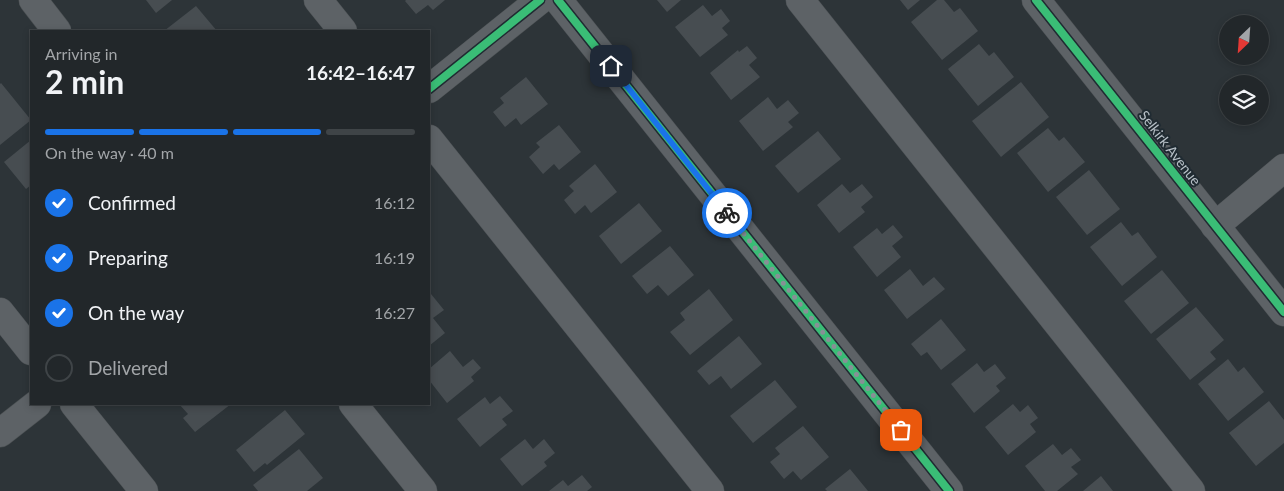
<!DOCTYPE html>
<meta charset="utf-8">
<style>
:root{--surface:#22272a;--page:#2a2f32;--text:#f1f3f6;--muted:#a2a5a8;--line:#3f4447;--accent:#1a73e8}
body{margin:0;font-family:Lato,sans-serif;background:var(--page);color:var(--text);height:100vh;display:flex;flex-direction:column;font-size:19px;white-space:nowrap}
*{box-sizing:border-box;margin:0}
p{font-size:16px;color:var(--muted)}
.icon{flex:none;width:28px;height:28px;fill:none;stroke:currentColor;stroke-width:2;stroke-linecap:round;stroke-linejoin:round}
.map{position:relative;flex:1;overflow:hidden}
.drawer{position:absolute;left:30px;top:30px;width:400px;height:375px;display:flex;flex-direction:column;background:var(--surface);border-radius:0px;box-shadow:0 2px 8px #0003,0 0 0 1px var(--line)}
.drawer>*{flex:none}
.needle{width:32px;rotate:205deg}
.buttons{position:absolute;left:1219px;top:15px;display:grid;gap:10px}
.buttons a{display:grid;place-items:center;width:50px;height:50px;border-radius:50%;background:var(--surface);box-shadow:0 2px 8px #0003,0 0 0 1px var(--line);font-size:25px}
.pin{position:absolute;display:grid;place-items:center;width:42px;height:42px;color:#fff;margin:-21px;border-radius:10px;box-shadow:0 2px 8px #0006}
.courier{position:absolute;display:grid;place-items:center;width:50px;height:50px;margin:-25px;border:4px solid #1a73e8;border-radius:50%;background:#fff;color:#222;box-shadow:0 1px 6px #0007}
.headline em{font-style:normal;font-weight:700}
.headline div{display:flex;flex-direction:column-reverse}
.headline{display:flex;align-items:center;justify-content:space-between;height:85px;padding:0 15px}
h1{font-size:32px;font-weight:700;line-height:38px}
.bar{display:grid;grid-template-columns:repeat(4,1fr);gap:8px 5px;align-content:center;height:60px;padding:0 15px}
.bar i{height:6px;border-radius:4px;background:var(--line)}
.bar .current{background:var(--accent)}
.bar p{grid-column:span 4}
ol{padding:0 15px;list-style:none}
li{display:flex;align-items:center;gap:15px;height:55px}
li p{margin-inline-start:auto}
li .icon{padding:5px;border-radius:50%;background:var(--accent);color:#fff;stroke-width:4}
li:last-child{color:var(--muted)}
li i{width:28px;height:28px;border:2px solid var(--line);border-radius:50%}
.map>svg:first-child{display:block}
.building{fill:#474d51}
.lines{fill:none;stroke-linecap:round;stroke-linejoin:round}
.minor-casing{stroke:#4b5053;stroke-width:29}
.minor{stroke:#5d6266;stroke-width:28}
.cycleway-casing{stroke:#202b32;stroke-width:11}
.cycleway{stroke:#3abd76;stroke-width:8}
.done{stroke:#879096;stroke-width:5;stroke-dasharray:0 9}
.route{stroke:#1a73e8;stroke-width:6}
.labels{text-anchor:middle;stroke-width:4;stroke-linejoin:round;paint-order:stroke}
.street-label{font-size:14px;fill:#b8c1c8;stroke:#202b32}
</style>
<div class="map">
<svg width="1284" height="491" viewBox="0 0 1284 491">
<rect width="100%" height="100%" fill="#2d3438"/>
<!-- building -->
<g class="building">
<path d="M146,0H172L156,13Z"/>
<path d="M406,0H445L433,10L428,5L416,14L405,1Z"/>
<path d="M657,0H681L667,12Z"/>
<path d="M900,0H920L908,10Z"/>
<path d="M937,0H944L954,12L960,8L978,31L942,60L911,22Z"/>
<path d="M703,5L712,16L721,9L730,21L722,28L728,35L700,57L675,27Z"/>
<path d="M196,6L217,31H164Z"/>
<path d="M979,44L989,56L994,52L1014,77L978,106L948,69Z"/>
<path d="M747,46L757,58L749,65L760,77L731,100L710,73L738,50L739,52Z"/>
<path d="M526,77L548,104L521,125L516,118L505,127L493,112L504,103L500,98Z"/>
<path d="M1021,82L1049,117L1001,157L972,121Z"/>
<path d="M1,83L31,120L0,145V84Z"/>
<path d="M768,97L777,109L788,100L799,113L788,122L793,127L763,151L739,121Z"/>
<path d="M559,125L581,152L559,170L554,164L543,174L529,157L540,147L536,143Z"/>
<path d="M1048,128L1059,141L1064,137L1085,162L1048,192L1017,153Z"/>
<path d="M818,131L841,159L798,193L775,166Z"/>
<path d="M31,140V185L26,189L4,162Z"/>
<path d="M595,164L617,192L591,213L585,205L575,214L564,200L574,191L569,186Z"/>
<path d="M1089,170L1120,209L1087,235L1056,197Z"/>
<path d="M842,184L850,193L862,184L873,197L861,207L865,212L839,233L817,205Z"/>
<path d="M639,203L662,231L621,264L599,236Z"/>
<path d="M1121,222L1132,236L1138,232L1157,257L1122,286L1090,247Z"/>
<path d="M893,225L903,237L892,246L901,257L877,277L853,247L877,228L882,234Z"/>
<path d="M670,246L694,275L668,296L658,285L647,294L632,276Z"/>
<path d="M910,269L923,286L934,277L945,289L907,319L884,290Z"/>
<path d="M1162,270L1189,303L1151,334L1124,301Z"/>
<path d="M709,289L733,320L690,355L670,332L685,320L680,313Z"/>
<path d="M431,294L444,310L433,318L445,333L429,346V296Z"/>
<path d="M1196,307L1224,340L1210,352L1216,359L1190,380L1156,339Z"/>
<path d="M941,319L966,350L941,370L927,352L921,356L911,344Z"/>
<path d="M739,336L762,364L731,389L721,376L709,385L697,371Z"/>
<path d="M450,351L463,367L473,359L481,368L471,377L474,381L447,403L429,380V369Z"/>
<path d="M1228,359L1238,372L1244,367L1264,392L1228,421L1198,384Z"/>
<path d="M977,363L984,372L995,364L1006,378L996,386L1000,391L974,413L951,384Z"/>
<path d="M775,380L797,407L753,443L730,416Z"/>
<path d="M500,396L513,411L502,419L507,425L480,447L457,419L485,397L490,404Z"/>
<path d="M1269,401L1284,420V443L1256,466L1229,433Z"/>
<path d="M179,404H231L195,432L183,418L188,414Z"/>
<path d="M1013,404L1020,412L1028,405L1038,418L1030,424L1036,432L1008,455L985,427Z"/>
<path d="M285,410L305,434L267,465L265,463L254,472L236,450Z"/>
<path d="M803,426L829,457L801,480L793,471L784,479L770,462L780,454L775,448Z"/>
<path d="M525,439L533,449L544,439L555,453L544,462L547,466L522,486L500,459Z"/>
<path d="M1053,444L1062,455L1071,448L1081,460L1071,467L1078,474L1057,491H1045L1025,466Z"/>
<path d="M299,449L323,478L307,491H258L253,485Z"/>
<path d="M850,469L868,491H827L825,489Z"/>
<path d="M582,475L592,487L587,491H549L563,480L568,486Z"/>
<path d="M1101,476L1113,491H1083Z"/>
</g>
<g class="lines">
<!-- minor casing -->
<g class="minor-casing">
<g id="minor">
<path d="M33,0L57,31"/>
<path d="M318,0L343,31"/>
<path d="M558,0L949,491"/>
<path d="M800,0L1191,491"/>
<path d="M1036,0L1284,312"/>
<path d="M429,89L540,0"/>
<path d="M429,139L710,491"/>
<path d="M1215,226L1284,168"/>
<path d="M0,312L31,351"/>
<path d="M74,404L144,491"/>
<path d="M353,404L423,491"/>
<path d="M0,433L37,404"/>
</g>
</g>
<!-- minor -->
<use href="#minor" class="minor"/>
<!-- cycleway casing -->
<g class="cycleway-casing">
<g id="cycleway">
<path d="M558,0L949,491"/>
<path d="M1036,0L1284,312"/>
<path d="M429,89L540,0"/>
</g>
</g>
<!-- cycleway -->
<use href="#cycleway" class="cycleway"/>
</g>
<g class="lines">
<!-- done -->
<path class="done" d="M727,213L901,430"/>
<!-- route -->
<path class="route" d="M611,66L727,213"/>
</g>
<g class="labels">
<!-- street labels -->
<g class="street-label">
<text transform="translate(1170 148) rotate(52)" y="5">Selkirk Avenue</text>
</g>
</g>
</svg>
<div class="buttons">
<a><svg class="needle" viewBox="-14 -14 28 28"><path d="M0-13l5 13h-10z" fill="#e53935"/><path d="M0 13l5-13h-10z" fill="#a2a5a8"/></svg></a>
<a><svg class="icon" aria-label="layers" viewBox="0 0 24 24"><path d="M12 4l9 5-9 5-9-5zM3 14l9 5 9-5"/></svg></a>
</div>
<div class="pin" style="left:901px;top:430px;background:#ea580c"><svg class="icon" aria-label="bag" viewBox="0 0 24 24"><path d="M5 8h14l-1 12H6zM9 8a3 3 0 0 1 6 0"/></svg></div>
<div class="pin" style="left:611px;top:66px;background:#1f2937"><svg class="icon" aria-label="home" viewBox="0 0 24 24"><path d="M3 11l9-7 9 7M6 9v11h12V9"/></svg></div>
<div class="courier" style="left:727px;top:213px"><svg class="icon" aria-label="bike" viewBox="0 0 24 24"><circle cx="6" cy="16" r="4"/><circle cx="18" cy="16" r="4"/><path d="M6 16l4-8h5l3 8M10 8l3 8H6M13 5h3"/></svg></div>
<section class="drawer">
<div class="headline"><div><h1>2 min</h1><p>Arriving in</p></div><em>16:42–16:47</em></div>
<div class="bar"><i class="current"></i><i class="current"></i><i class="current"></i><i></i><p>On the way · 40 m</p></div>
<ol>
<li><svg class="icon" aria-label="check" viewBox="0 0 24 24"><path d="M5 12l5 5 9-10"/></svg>Confirmed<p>16:12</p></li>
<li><svg class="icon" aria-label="check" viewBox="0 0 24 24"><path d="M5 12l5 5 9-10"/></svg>Preparing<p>16:19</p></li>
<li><svg class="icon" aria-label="check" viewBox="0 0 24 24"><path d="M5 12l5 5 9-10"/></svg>On the way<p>16:27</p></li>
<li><i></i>Delivered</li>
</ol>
</section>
</div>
